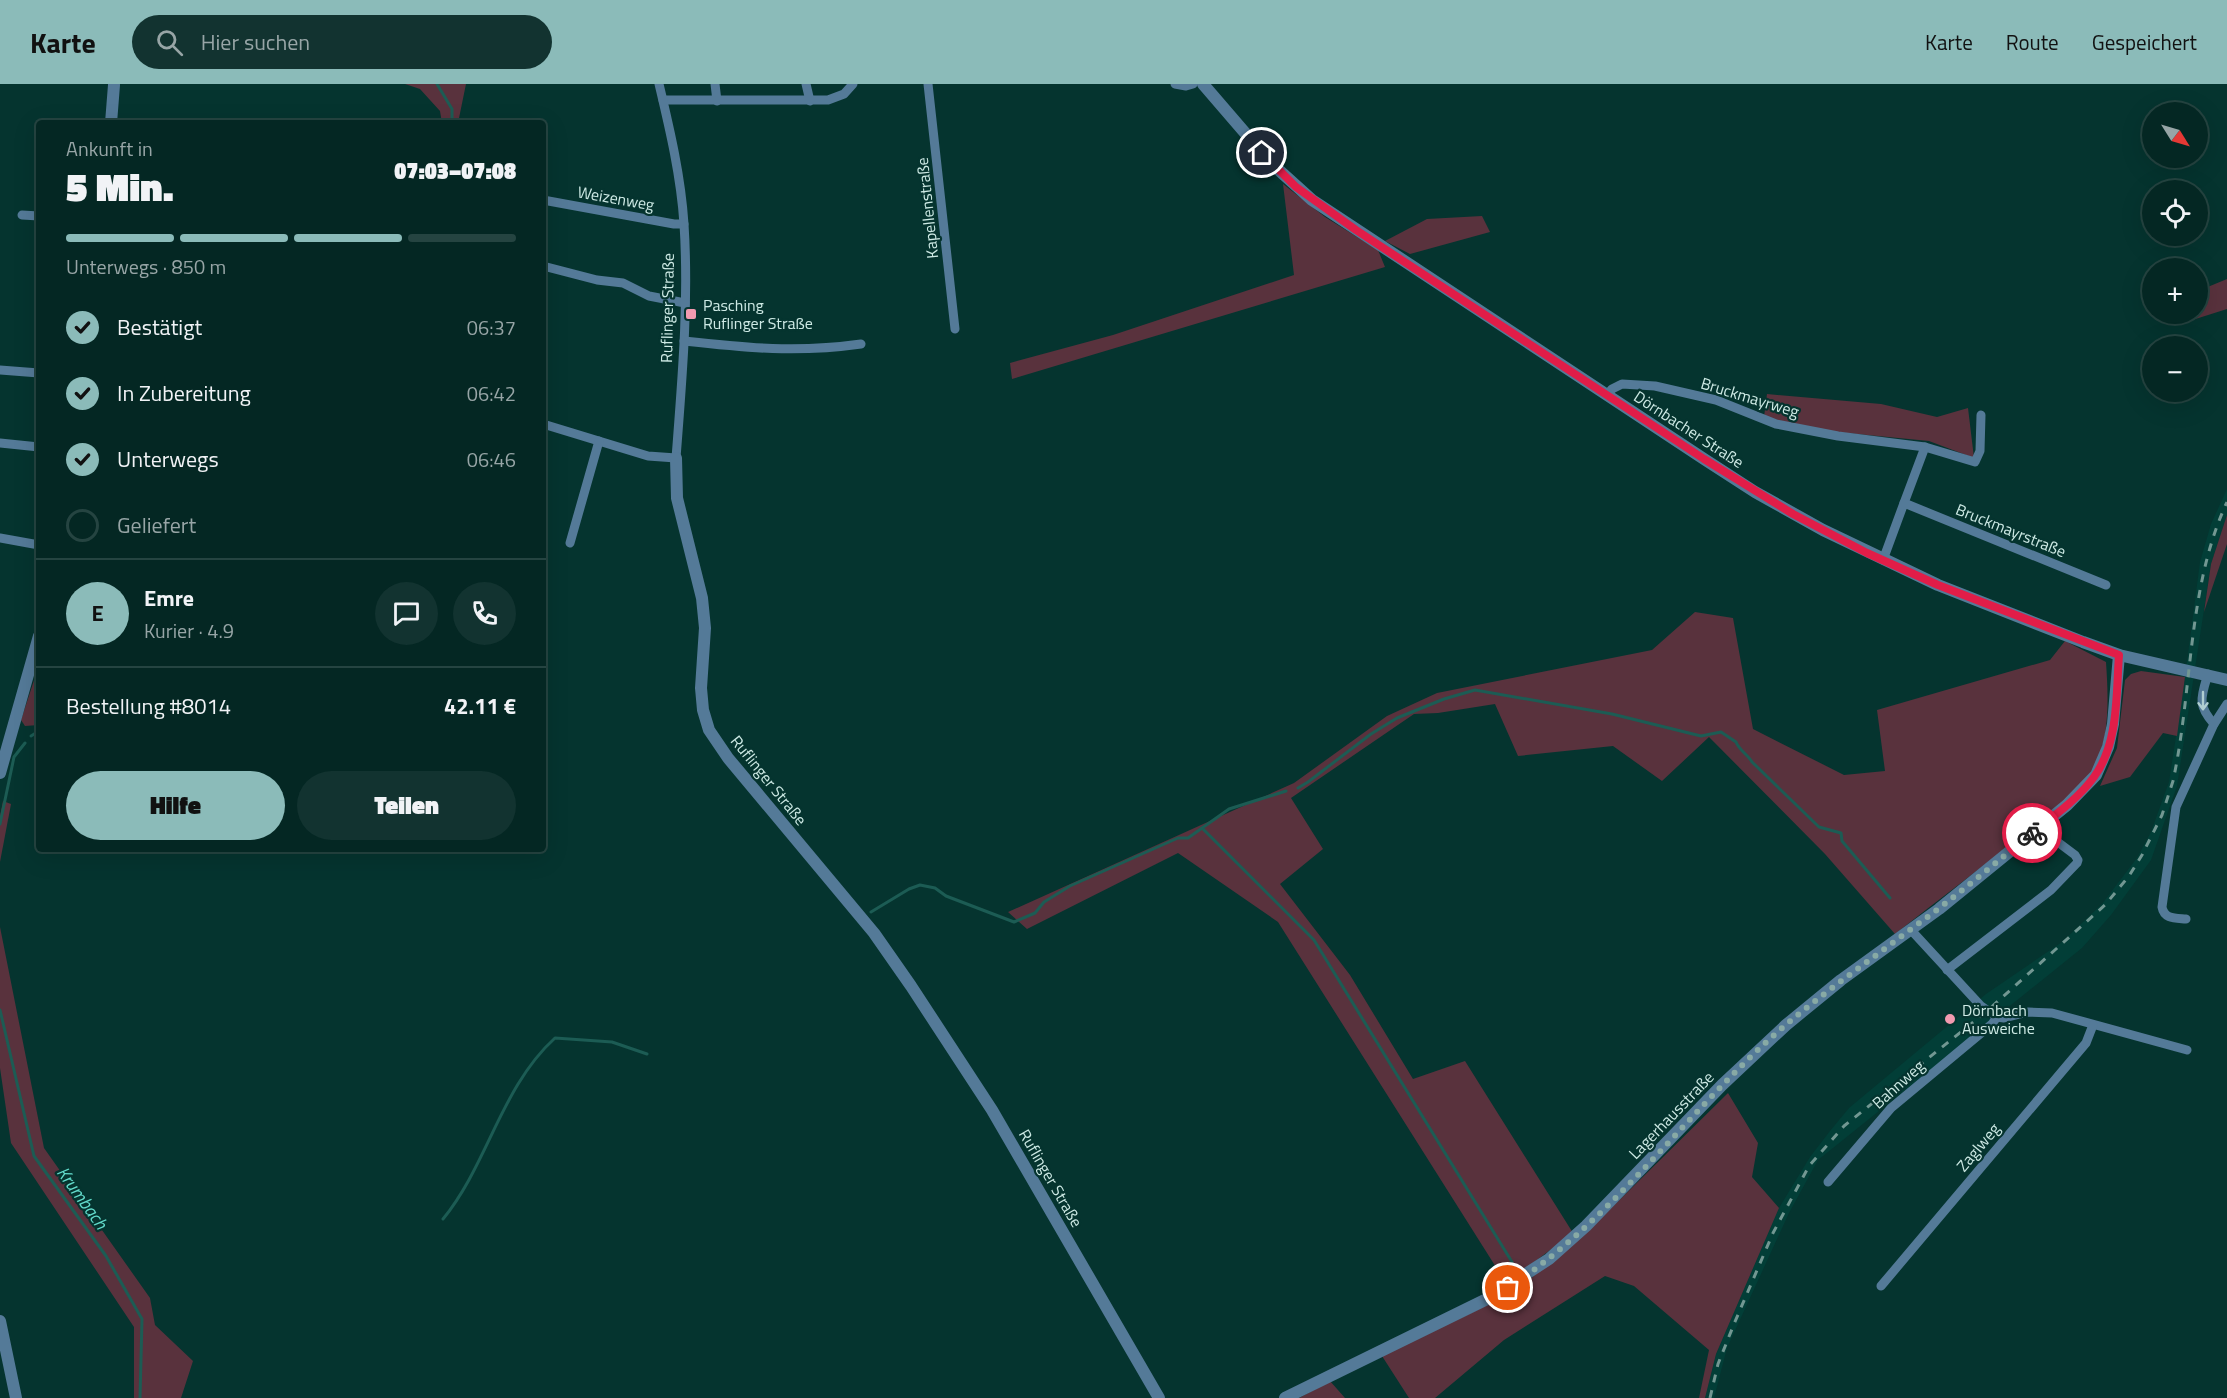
<!DOCTYPE html>
<html lang="de">
<meta charset="utf-8">
<style>
:root{--surface:#042723;--page:#123330;--text:#f1f3f6;--muted:#97a5a6;--line:#254441;--accent:#8bbbb9}
body{margin:0;font-family:"Titillium Web",sans-serif;background:var(--page);color:var(--text);height:100vh;display:flex;flex-direction:column;font-size:22px;white-space:nowrap}
*{box-sizing:border-box;margin:0}
p{font-size:20px;color:var(--muted)}
.icon{flex:none;width:33px;height:33px;fill:none;stroke:currentColor;stroke-width:2;stroke-linecap:round;stroke-linejoin:round}
.map{position:relative;flex:1;overflow:hidden}
.sheet{position:absolute;left:36px;top:36px;width:510px;height:732px;display:flex;flex-direction:column;background:var(--surface);border-radius:6px;box-shadow:0 6px 24px #0002,0 0 0 2px var(--line)}
.sheet>*{flex:none}
.needle{width:39px;rotate:127deg}
.fabs{position:absolute;left:2142px;top:18px;display:grid;gap:12px}
.fabs a{display:grid;place-items:center;width:66px;height:66px;border-radius:50%;background:var(--surface);box-shadow:0 6px 24px #0002,0 0 0 2px var(--line);font-size:30px}
.pin{position:absolute;display:grid;place-items:center;width:51px;height:51px;color:#fff;margin:-26px;border:3px solid #fff;border-radius:50%;box-shadow:0 2px 6px #0007}
.courier{position:absolute;display:grid;place-items:center;width:60px;height:60px;margin:-30px;border:4px solid #e11d48;border-radius:50%;background:#fff;color:#222;box-shadow:0 2px 8px #0007}
.head em{font-style:normal;font-weight:800}
.head div{display:flex;flex-direction:column-reverse}
.head{display:flex;align-items:center;justify-content:space-between;height:102px;padding:0 30px}
h1{font-size:39px;font-weight:800;line-height:45px}
.bar{display:grid;grid-template-columns:repeat(4,1fr);gap:9px 6px;align-content:center;height:72px;padding:0 30px}
.bar i{height:8px;border-radius:4px;background:var(--line)}
.bar .on{background:var(--accent)}
.bar p{grid-column:span 4}
.line{display:flex;align-items:center;gap:15px;padding:0 30px;border-top:2px solid var(--line)}
.line div{flex:1}
.round{display:grid;place-items:center;flex:none;width:63px;height:63px;border-radius:32px;background:var(--page)}
ol{padding:0 30px;list-style:none}
li{display:flex;align-items:center;gap:18px;height:66px}
li p{margin-inline-start:auto}
li .icon{padding:6px;border-radius:50%;background:var(--accent);color:#111;stroke-width:4}
li:last-child{color:var(--muted)}
li i{width:33px;height:33px;border:3px solid var(--line);border-radius:50%}
.action{display:flex;gap:12px;margin-top:auto;padding:12px 30px}
.action a{flex:1;height:69px;border-radius:36px;background:var(--accent);color:#111;font-size:24px;font-weight:800;line-height:69px;text-align:center}
.action a+a{background:var(--page);color:var(--text)}
header{display:flex;align-items:center;gap:36px;box-sizing:border-box;height:84px;padding:0 30px;background:var(--accent);color:#111}
header strong{font-size:28px}
nav{display:flex;gap:33px;margin-inline-start:auto;font-size:21px}
.search{width:420px;height:54px;background:var(--page);display:flex;align-items:center;gap:15px;box-sizing:border-box;padding:0 21px;border-radius:33px;color:var(--muted);font-size:22px}
.map>svg:first-child{display:block}
.built{fill:#023e37}
.green{fill:#59323d}
.lines{fill:none;stroke-linecap:round;stroke-linejoin:round}
.stream{stroke:#1c5c54;stroke-width:3}
.minor{stroke:#547a98;stroke-width:9}
.tertiary{stroke:#547a98;stroke-width:12}
.rail{stroke:#729792;stroke-width:3;stroke-dasharray:8 8;stroke-linecap:butt}
.oneway{stroke:#b0ced2}
.done{stroke:#88aaa5;stroke-width:6;stroke-dasharray:0 10.8}
.route{stroke:#e11d48;stroke-width:8}
.poi-dot{fill:#f29ab0;stroke:#05342f;stroke-width:2}
.labels{text-anchor:middle;stroke-width:4.5;stroke-linejoin:round;paint-order:stroke}
.street-label{font-size:16px;fill:#ceeae5;stroke:#05342f}
.poi-label{font-size:16px;fill:#ceeae5;stroke:#05342f;text-anchor:start}
.water-label{font-size:18px;font-style:italic;fill:#62dbcb;stroke:#05342f}
</style>
<header>
<strong>Karte</strong>
<div class="search"><svg class="icon" aria-label="search" viewBox="0 0 24 24"><circle cx="10" cy="10" r="6"/><path d="M15 15l6 6"/></svg>Hier suchen</div>
<nav><a>Karte</a><a>Route</a><a>Gespeichert</a></nav>
</header>
<div class="map">
<svg width="2227" height="1314" viewBox="0 0 2227 1314">
<rect width="100%" height="100%" fill="#05342f"/>
<!-- built -->
<path class="built" d="M2227,405V431L2211,480L2177,702L2151,776L2111,831L2082,864L1818,1076L1789,1129L1727,1264L1714,1314H1705L1716,1270L1779,1124L1810,1073L1830,1047L1849,1024L1986,910L2062,858L2102,820L2137,774L2151,748L2169,698L2185,593L2200,478L2211,440Z"/>
<!-- green -->
<g class="green">
<path d="M405,0H466L458,39H442L440,27L420,5Z"/>
<path d="M1283,100L1325,133L1378,166L1385,183L1012,295L1010,279L1113,251L1294,191Z"/>
<path d="M1482,132L1490,148L1410,170L1385,157L1427,135Z"/>
<path d="M2227,195V225L2186,238L2184,230H2198V207Z"/>
<path d="M1767,310L1881,320L1937,333L1968,324L1974,374L1929,357L1826,347L1764,333Z"/>
<path d="M2227,431V460L2204,528L2211,480Z"/>
<path d="M1695,528L1733,534L1753,645L1844,691L1885,687L1877,626L2050,576L2065,557L2106,578C2108,608 2110,644 2099,673C2087,706 2051,727 2026,748C1983,783 1939,815 1895,850L1825,770L1709,653L1662,697L1613,662L1518,672L1495,620L1438,629L1414,630L1291,714L1323,765L1280,800L1350,891L1413,995L1465,977L1573,1149L1506,1199L1278,838L1178,769L1027,845L1008,828L1294,699L1387,632L1437,609L1652,566Z"/>
<path d="M39,581V641L25,642L21,636Z"/>
<path d="M2141,587L2185,593L2177,652L2163,649L2130,693L2100,702L2117,664L2125,596L2131,590Z"/>
<path d="M3,717L11,720L0,778V732Z"/>
<path d="M0,843L44,1064L150,1214L155,1241L193,1277L181,1314H134V1243L11,1059L0,984Z"/>
<path d="M1728,1009L1758,1059L1752,1093L1779,1124L1716,1270L1705,1314H1699L1709,1266L1634,1202L1605,1192L1504,1256L1435,1314H1409L1382,1272L1477,1226L1531,1194L1585,1150Z"/>
<path d="M1330,1297L1345,1314H1299Z"/>
</g>
<g class="lines">
<!-- stream -->
<g class="stream">
<path d="M437,0L452,25V39"/>
<path d="M31,652L39,647"/>
<path d="M1298,704L1308,698L1371,650L1397,634L1444,615L1475,606L1612,630L1701,652L1721,648L1736,658C1739,666 1748,671 1752,678L1819,743L1841,749L1842,757L1890,814"/>
<path d="M0,740L14,673L25,659"/>
<path d="M1202,744L1314,856L1512,1178"/>
<path d="M871,828L909,805L920,801L935,804L946,812L1014,838L1035,829L1044,818L1070,802L1178,754H1188L1229,725L1286,707"/>
<path d="M0,926L34,1072L106,1172L142,1235L140,1314"/>
<path d="M443,1135C488,1080 501,1003 555,954L612,958L647,970"/>
</g>
<!-- minor -->
<g class="minor">
<path d="M715,0L717,17"/>
<path d="M806,0L810,17"/>
<path d="M928,0L955,245"/>
<path d="M1175,0L1186,2L1193,0"/>
<path d="M663,16H828L844,10L853,0"/>
<path d="M543,116L674,140H684"/>
<path d="M22,131L39,132"/>
<path d="M543,182L597,196L623,199L649,212L685,219"/>
<path d="M684,257C748,264 797,269 861,260"/>
<path d="M0,286L39,289"/>
<path d="M1607,311L1612,305L1622,300L1655,302L1716,316L1776,340L1838,352L1925,363"/>
<path d="M543,340L648,372L676,374C682,296 689,218 684,140C681,93 670,46 659,0"/>
<path d="M0,359L39,363"/>
<path d="M1904,419L1925,363L1975,378L1980,367L1981,331"/>
<path d="M0,454L39,461"/>
<path d="M570,459L599,357"/>
<path d="M1883,476L1904,419L2106,501"/>
<path d="M2208,590C2201,613 2197,621 2214,640"/>
<path d="M2186,835C2175,834 2164,835 2162,823L2176,723L2214,640L2227,620"/>
<path d="M1911,846L1981,922L1997,933L2004,934L2028,928L2052,929L2187,966"/>
<path d="M1947,886L2051,806L2077,779L2078,776L2075,771L2039,744"/>
<path d="M1828,1098L1891,1024L1992,940L1997,933"/>
<path d="M1881,1202L2086,959L2093,941"/>
</g>
<!-- tertiary -->
<g class="tertiary">
<path d="M1203,0L1271,79L1312,116L1704,375L1755,408L1823,446L1938,501L2083,558L2119,571L2227,596"/>
<path d="M111,39L114,1"/>
<path d="M676,374L677,414L702,514L705,544L701,604L703,626L709,646L728,674L874,849L911,902L992,1026L1159,1314"/>
<path d="M0,689L39,552"/>
<path d="M0,1237L16,1314"/>
<path d="M1285,1314L1489,1214L1549,1175L1586,1142L1722,1001L1786,941L1841,896L1939,825L2067,721L2096,691L2108,663L2113,640L2119,571"/>
</g>
<!-- rail -->
<path class="rail" d="M1710,1314L1718,1280L1734,1240L1773,1149L1809,1082L1844,1042L1987,927L2105,821L2129,792L2142,771L2162,731L2173,697C2193,605 2187,504 2227,418"/>
</g>
<!-- one-way arrows -->
<defs><path id="oneway-shaft" d="M-6 0H5M1.5-3L5.5 0L1.5 3" fill="none" stroke-width="1.6" stroke-linecap="round" stroke-linejoin="round" transform="scale(1.5)"/></defs>
<use class="oneway" href="#oneway-shaft" transform="translate(2203 617) rotate(90)"/>
<g class="lines">
<!-- done -->
<path class="done" d="M1508,1204C1606,1140 1676,1043 1761,963C1808,919 1860,884 1911,845C1953,815 1992,782 2032,749"/>
<!-- route -->
<path class="route" d="M1262,69L1296,103L1356,146L1704,375L1793,430L1867,469L1938,501L2119,571C2116,610 2119,659 2094,693C2078,715 2054,732 2032,749"/>
</g>
<!-- markers -->
<g class="poi-dot">
<rect x="685" y="224" width="12" height="12" rx="3"/>
<circle cx="1950" cy="935" r="6"/>
</g>
<g class="labels">
<!-- street labels -->
<g class="street-label">
<text transform="translate(616 114) rotate(10)" y="6">Weizenweg</text>
<text transform="translate(927 124) rotate(-96)" y="6">Kapellenstraße</text>
<text transform="translate(667 224) rotate(-89)" y="6">Ruflinger Straße</text>
<text transform="translate(1750 313) rotate(17)" y="6">Bruckmayrweg</text>
<text transform="translate(1689 345) rotate(33)" y="6">Dörnbacher Straße</text>
<text transform="translate(2011 446) rotate(22)" y="6">Bruckmayrstraße</text>
<text transform="translate(769 696) rotate(51)" y="6">Ruflinger Straße</text>
<text transform="translate(1898 1000) rotate(-42)" y="6">Bahnweg</text>
<text transform="translate(1671 1031) rotate(-46)" y="6">Lagerhausstraße</text>
<text transform="translate(1978 1063) rotate(-50)" y="6">Zaglweg</text>
<text transform="translate(1051 1094) rotate(60)" y="6">Ruflinger Straße</text>
</g>
<!-- poi labels -->
<g class="poi-label">
<text x="703" y="227">Pasching<tspan x="703" dy="18">Ruflinger Straße</tspan></text>
<text x="1962" y="932">Dörnbach<tspan x="1962" dy="18">Ausweiche</tspan></text>
</g>
<!-- water labels -->
<g class="water-label">
<text transform="translate(82 1114) rotate(54)" y="6">Krumbach</text>
</g>
</g>
</svg>
<div class="fabs">
<a><svg class="needle" viewBox="-14 -14 28 28"><path d="M0-13l5 13h-10z" fill="#e53935"/><path d="M0 13l5-13h-10z" fill="#97a5a6"/></svg></a>
<a><svg class="icon" aria-label="locate" viewBox="0 0 24 24"><circle cx="12" cy="12" r="6"/><path d="M12 2v4M12 18v4M2 12h4M18 12h4"/></svg></a>
<a>+</a>
<a>−</a>
</div>
<div class="pin" style="left:1508px;top:1204px;background:#ea580c"><svg class="icon" aria-label="bag" viewBox="0 0 24 24"><path d="M5 8h14l-1 12H6zM9 8a3 3 0 0 1 6 0"/></svg></div>
<div class="pin" style="left:1262px;top:69px;background:#1f2937"><svg class="icon" aria-label="home" viewBox="0 0 24 24"><path d="M3 11l9-7 9 7M6 9v11h12V9"/></svg></div>
<div class="courier" style="left:2032px;top:749px"><svg class="icon" aria-label="bike" viewBox="0 0 24 24"><circle cx="6" cy="16" r="4"/><circle cx="18" cy="16" r="4"/><path d="M6 16l4-8h5l3 8M10 8l3 8H6M13 5h3"/></svg></div>
<section class="sheet">
<div class="head"><div><h1>5 Min.</h1><p>Ankunft in</p></div><em>07:03–07:08</em></div>
<div class="bar"><i class="on"></i><i class="on"></i><i class="on"></i><i></i><p>Unterwegs · 850 m</p></div>
<ol>
<li><svg class="icon" aria-label="check" viewBox="0 0 24 24"><path d="M5 12l5 5 9-10"/></svg>Bestätigt<p>06:37</p></li>
<li><svg class="icon" aria-label="check" viewBox="0 0 24 24"><path d="M5 12l5 5 9-10"/></svg>In Zubereitung<p>06:42</p></li>
<li><svg class="icon" aria-label="check" viewBox="0 0 24 24"><path d="M5 12l5 5 9-10"/></svg>Unterwegs<p>06:46</p></li>
<li><i></i>Geliefert</li>
</ol>
<div class="line" style="height:108px"><b class="round" style="background:var(--accent);color:#111">E</b><div><b>Emre</b><p>Kurier · 4.9</p></div><a class="round"><svg class="icon" aria-label="chat" viewBox="0 0 24 24"><path d="M4 5h16v11H9l-5 4z"/></svg></a><a class="round"><svg class="icon" aria-label="phone" viewBox="0 0 24 24"><path d="M5 4h4l2 5-3 2q2 4 5 5l2-3 5 2v4C11 20 4 13 5 4z"/></svg></a></div>
<div class="line" style="height:78px"><div>Bestellung #8014</div><b>42.11 €</b></div>
<div class="action"><a>Hilfe</a><a>Teilen</a></div>
</section>
</div>
